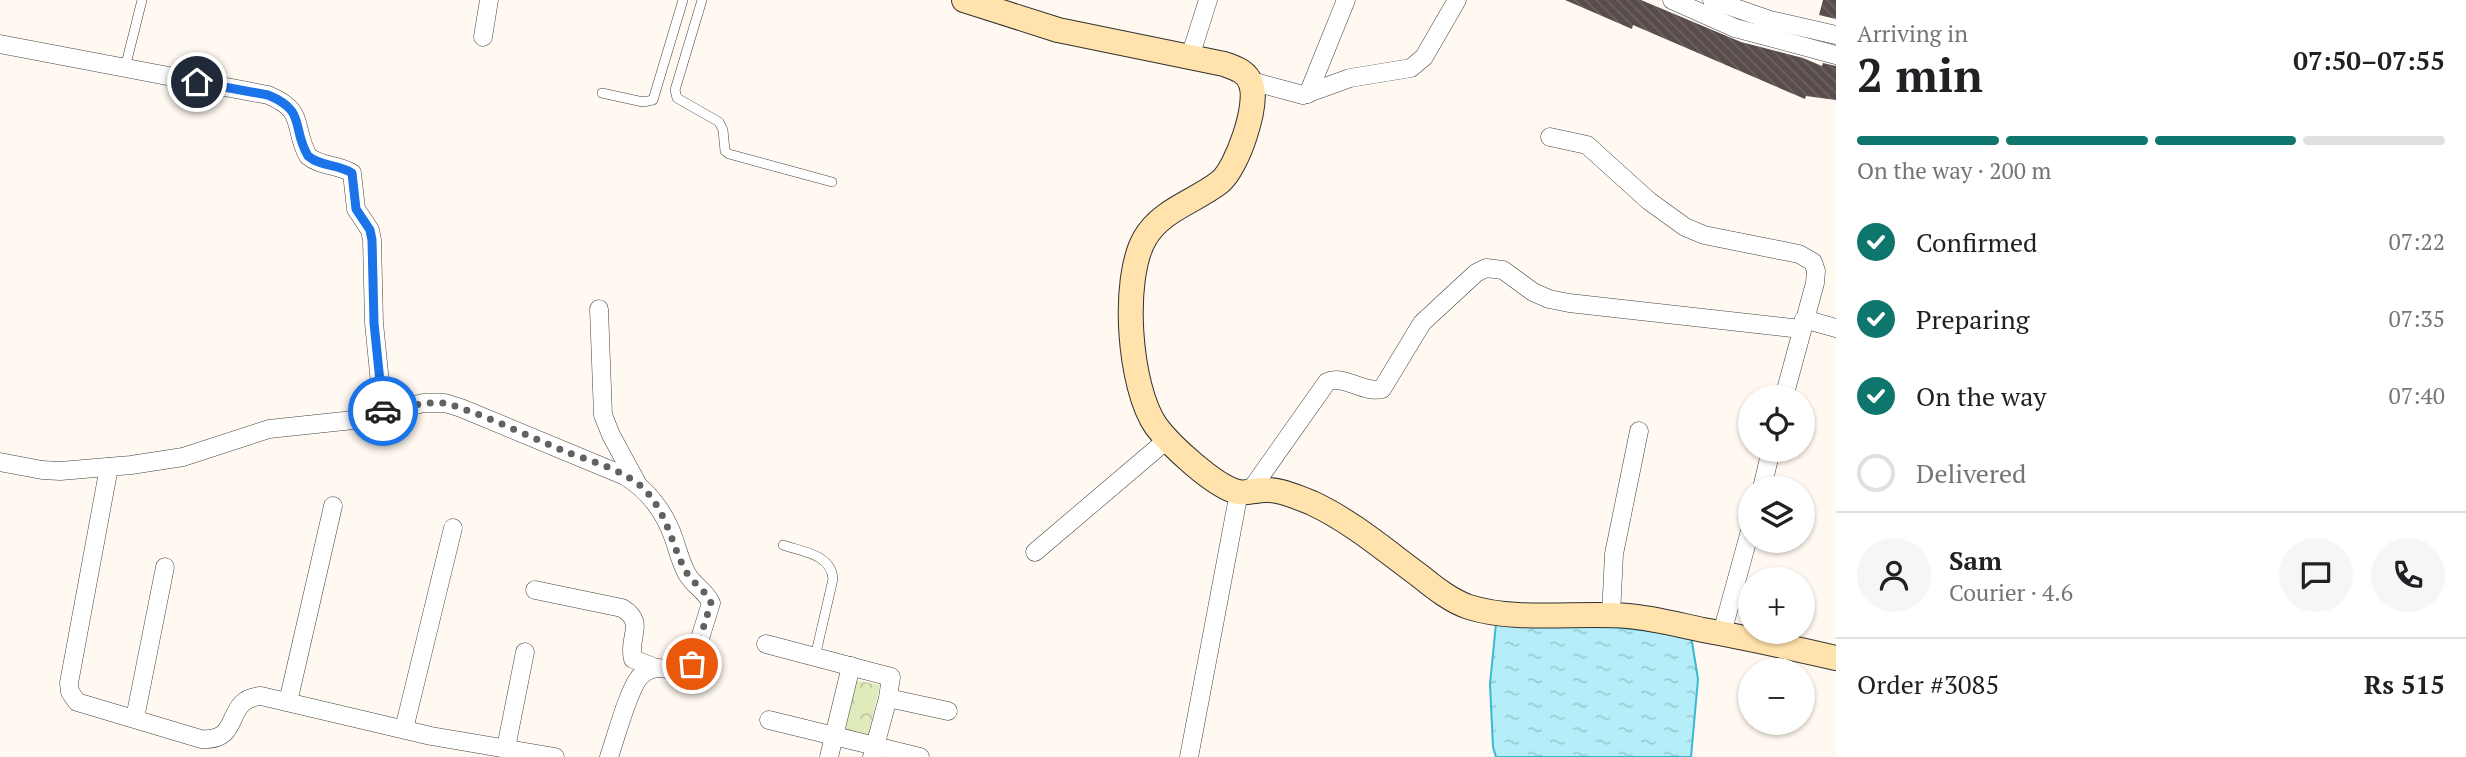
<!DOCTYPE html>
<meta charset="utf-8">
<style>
:root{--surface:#fff;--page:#f6f6f6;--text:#202124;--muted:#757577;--line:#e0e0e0;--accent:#0f766e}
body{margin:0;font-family:"PT Serif",serif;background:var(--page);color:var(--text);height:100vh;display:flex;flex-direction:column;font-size:26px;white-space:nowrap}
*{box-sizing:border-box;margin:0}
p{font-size:23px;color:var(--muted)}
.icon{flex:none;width:38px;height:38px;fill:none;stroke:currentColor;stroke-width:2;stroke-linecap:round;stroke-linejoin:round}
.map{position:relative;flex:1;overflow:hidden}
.sheet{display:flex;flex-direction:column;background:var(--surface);width:630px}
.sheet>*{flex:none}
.tools{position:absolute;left:1738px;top:385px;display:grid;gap:14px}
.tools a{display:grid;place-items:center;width:77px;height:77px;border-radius:50%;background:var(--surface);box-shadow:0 2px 5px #0004;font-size:35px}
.pin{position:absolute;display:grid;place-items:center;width:60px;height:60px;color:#fff;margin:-30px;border:4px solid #fff;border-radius:50%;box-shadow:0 2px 7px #0007}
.courier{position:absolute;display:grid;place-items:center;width:70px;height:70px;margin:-35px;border:5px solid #1a73e8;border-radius:50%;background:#fff;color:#222;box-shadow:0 2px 9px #0007}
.head em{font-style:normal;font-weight:700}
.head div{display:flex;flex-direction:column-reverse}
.head{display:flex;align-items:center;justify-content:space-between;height:119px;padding:0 21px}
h1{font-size:46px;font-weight:700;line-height:52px}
.bar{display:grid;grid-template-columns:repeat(4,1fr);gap:10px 7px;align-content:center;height:84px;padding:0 21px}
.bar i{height:9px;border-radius:5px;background:var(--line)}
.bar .active{background:var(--accent)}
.bar p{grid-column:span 4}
.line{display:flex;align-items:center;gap:18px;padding:0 21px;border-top:2px solid var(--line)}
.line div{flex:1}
.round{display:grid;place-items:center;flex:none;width:74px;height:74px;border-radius:37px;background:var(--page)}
ol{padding:0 21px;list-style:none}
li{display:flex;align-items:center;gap:21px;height:77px}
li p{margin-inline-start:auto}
li .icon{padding:7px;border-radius:50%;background:var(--accent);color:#fff;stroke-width:4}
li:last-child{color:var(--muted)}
li i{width:38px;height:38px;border:4px solid var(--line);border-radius:50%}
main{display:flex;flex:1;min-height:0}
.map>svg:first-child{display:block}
.park{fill:url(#park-crowns)}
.water{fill:url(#water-ripples);stroke:#3ab8d1;stroke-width:2}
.building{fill:url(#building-back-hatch)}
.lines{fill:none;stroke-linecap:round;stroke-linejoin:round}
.lane-casing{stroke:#424242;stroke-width:10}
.street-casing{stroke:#424242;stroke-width:19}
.secondary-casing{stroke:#313131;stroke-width:26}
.lane{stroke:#fff;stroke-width:9}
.street{stroke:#fff;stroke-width:18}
.secondary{stroke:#ffe2ac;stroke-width:24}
.done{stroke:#63615e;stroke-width:7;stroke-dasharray:0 12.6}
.route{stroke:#1a73e8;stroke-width:9}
</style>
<main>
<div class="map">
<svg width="1836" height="757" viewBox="0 0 1836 757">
<defs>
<pattern id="park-crowns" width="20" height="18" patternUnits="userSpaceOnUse" patternTransform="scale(1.75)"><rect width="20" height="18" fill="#dfebba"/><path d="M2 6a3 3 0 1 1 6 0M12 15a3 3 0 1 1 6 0" fill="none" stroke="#bec89f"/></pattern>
<pattern id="water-ripples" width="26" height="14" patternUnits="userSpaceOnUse" patternTransform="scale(1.75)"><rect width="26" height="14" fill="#b5eef8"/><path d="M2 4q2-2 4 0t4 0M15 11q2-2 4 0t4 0" fill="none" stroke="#9acbd3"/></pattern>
<pattern id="building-back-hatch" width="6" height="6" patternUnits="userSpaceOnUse" patternTransform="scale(1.75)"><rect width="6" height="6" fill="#584d4b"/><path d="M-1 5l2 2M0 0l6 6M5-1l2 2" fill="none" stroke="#6b6261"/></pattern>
</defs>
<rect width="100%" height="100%" fill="#fff9f1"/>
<!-- park -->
<path class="park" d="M855,680L880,685L868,736L845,730Z"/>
<!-- water -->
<path class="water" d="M1497,613L1691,636L1698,679L1691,757H1496L1493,747L1490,684Z"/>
<!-- building -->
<g class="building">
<path d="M1565,0H1641L1741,42L1803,58L1822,66L1823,63L1836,66V100L1806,96L1805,99L1633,25L1632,29Z"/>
<path d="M1823,0H1836V19L1819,15Z"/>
</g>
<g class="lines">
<!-- lane casing -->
<g class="lane-casing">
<g id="lane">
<path d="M702,0L675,90L677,98L719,122L723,130L725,151L729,154L832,182"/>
<path d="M125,68L142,0"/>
<path d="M602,93L643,102L653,100L683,0"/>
<path d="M783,545C803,552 831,554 833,579L815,657"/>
</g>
</g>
<!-- street casing -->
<g class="street-casing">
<g id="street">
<path d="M1672,0L1735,28L1836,55"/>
<path d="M1712,0L1770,20L1836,35"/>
<path d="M483,37L489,0"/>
<path d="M0,44L268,95C307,111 292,127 308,156C321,167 338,164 352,173L356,209L370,230L372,240L374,323L383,413"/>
<path d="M1190,57L1208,0"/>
<path d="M1251,81L1303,95L1350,78L1411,68L1424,57L1457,0"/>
<path d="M1308,94L1346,0"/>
<path d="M1550,137L1587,145L1649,201L1685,227L1704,235L1799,254L1813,262L1816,271L1815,283L1784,397"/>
<path d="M599,309L603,415L611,435L637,483"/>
<path d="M1804,319L1836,328"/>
<path d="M0,462L42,470L60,471L131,465L183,457L269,429L363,419L423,403H445L461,408L625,476C648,490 665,513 674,539C678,551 681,563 687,574C694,586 706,591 711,603L692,664C677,679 674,667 657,668C650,669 642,673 638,679C627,695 616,737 609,757"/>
<path d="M109,467L69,683L70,692L77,702L201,739C244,742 222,699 261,696L431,736L555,757"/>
<path d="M1762,488L1771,450"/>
<path d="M1250,491L1327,382C1345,374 1363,394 1382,389L1422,323L1476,273L1486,268L1503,270L1533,292L1549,299L1569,303L1801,329"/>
<path d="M1035,552L1168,439"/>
<path d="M535,590L622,608C647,623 627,637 633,659L656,668"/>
<path d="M1611,615L1614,554L1639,431"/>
<path d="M1722,633L1750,531"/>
<path d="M766,644L891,677L888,698L872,757"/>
<path d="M888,698L948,711"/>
<path d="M288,702L333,506"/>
<path d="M135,718L165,567"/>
<path d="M769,720L920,757"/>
<path d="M404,729L453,528"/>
<path d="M506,748L525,652"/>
<path d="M829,757L851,666"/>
<path d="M1189,757L1239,492"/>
</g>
</g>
<!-- secondary casing -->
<g class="secondary-casing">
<path id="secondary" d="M964,0L1058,30L1224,64C1235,68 1247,71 1251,84C1259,105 1237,168 1220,182C1196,201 1161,210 1145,238C1121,279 1129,387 1156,426C1170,445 1215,487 1238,492C1247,494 1258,489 1268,490C1281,490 1300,498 1312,503C1351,521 1386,551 1420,576C1435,588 1451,601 1469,607C1515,622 1579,612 1628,616C1653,618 1679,625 1703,630C1748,638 1792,648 1836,658"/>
</g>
<!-- lane -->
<use href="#lane" class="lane"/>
<!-- street -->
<use href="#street" class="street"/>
<!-- secondary -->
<use href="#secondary" class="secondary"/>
</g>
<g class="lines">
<!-- done -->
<path class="done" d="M383,411V413L424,403H445C486,415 525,435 564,451C590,461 625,470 645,490C668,515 671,543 685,570C692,583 706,590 711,603L692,664"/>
<!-- route -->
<path class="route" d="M197,82L268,95C307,111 291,127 308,156C321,167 338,164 352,173L356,209L370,230L372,240L374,323L383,411"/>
</g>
</svg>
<div class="tools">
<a><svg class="icon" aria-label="locate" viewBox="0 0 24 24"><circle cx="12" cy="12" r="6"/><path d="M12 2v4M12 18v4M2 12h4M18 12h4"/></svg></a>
<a><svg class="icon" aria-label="layers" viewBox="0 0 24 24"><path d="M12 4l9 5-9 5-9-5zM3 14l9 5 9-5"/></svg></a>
<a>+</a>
<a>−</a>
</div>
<div class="pin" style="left:692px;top:664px;background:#ea580c"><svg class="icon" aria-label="bag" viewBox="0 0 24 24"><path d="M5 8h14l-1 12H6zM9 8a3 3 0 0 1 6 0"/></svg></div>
<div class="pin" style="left:197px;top:82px;background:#1f2937"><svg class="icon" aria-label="home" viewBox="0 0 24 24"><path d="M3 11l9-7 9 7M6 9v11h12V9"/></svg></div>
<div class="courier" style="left:383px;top:411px"><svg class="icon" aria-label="car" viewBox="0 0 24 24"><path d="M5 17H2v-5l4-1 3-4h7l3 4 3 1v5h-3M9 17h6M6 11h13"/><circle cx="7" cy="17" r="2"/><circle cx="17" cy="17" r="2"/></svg></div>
</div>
<section class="sheet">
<div class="head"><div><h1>2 min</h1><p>Arriving in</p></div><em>07:50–07:55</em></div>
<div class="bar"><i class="active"></i><i class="active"></i><i class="active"></i><i></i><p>On the way · 200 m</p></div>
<ol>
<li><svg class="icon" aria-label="check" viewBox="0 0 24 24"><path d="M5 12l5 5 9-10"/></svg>Confirmed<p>07:22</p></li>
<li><svg class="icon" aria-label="check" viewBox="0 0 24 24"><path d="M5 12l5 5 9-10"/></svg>Preparing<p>07:35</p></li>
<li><svg class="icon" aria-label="check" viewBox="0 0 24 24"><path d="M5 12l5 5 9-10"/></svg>On the way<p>07:40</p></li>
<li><i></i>Delivered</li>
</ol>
<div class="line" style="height:126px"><a class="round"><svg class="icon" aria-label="person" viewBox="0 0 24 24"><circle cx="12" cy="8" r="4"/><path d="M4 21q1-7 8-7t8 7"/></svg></a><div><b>Sam</b><p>Courier · 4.6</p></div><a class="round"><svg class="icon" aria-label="chat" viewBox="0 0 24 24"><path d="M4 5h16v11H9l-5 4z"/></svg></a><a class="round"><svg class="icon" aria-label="phone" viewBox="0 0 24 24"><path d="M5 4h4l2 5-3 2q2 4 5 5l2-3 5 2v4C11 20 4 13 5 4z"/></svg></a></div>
<div class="line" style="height:91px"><div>Order #3085</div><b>Rs 515</b></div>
</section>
</main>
